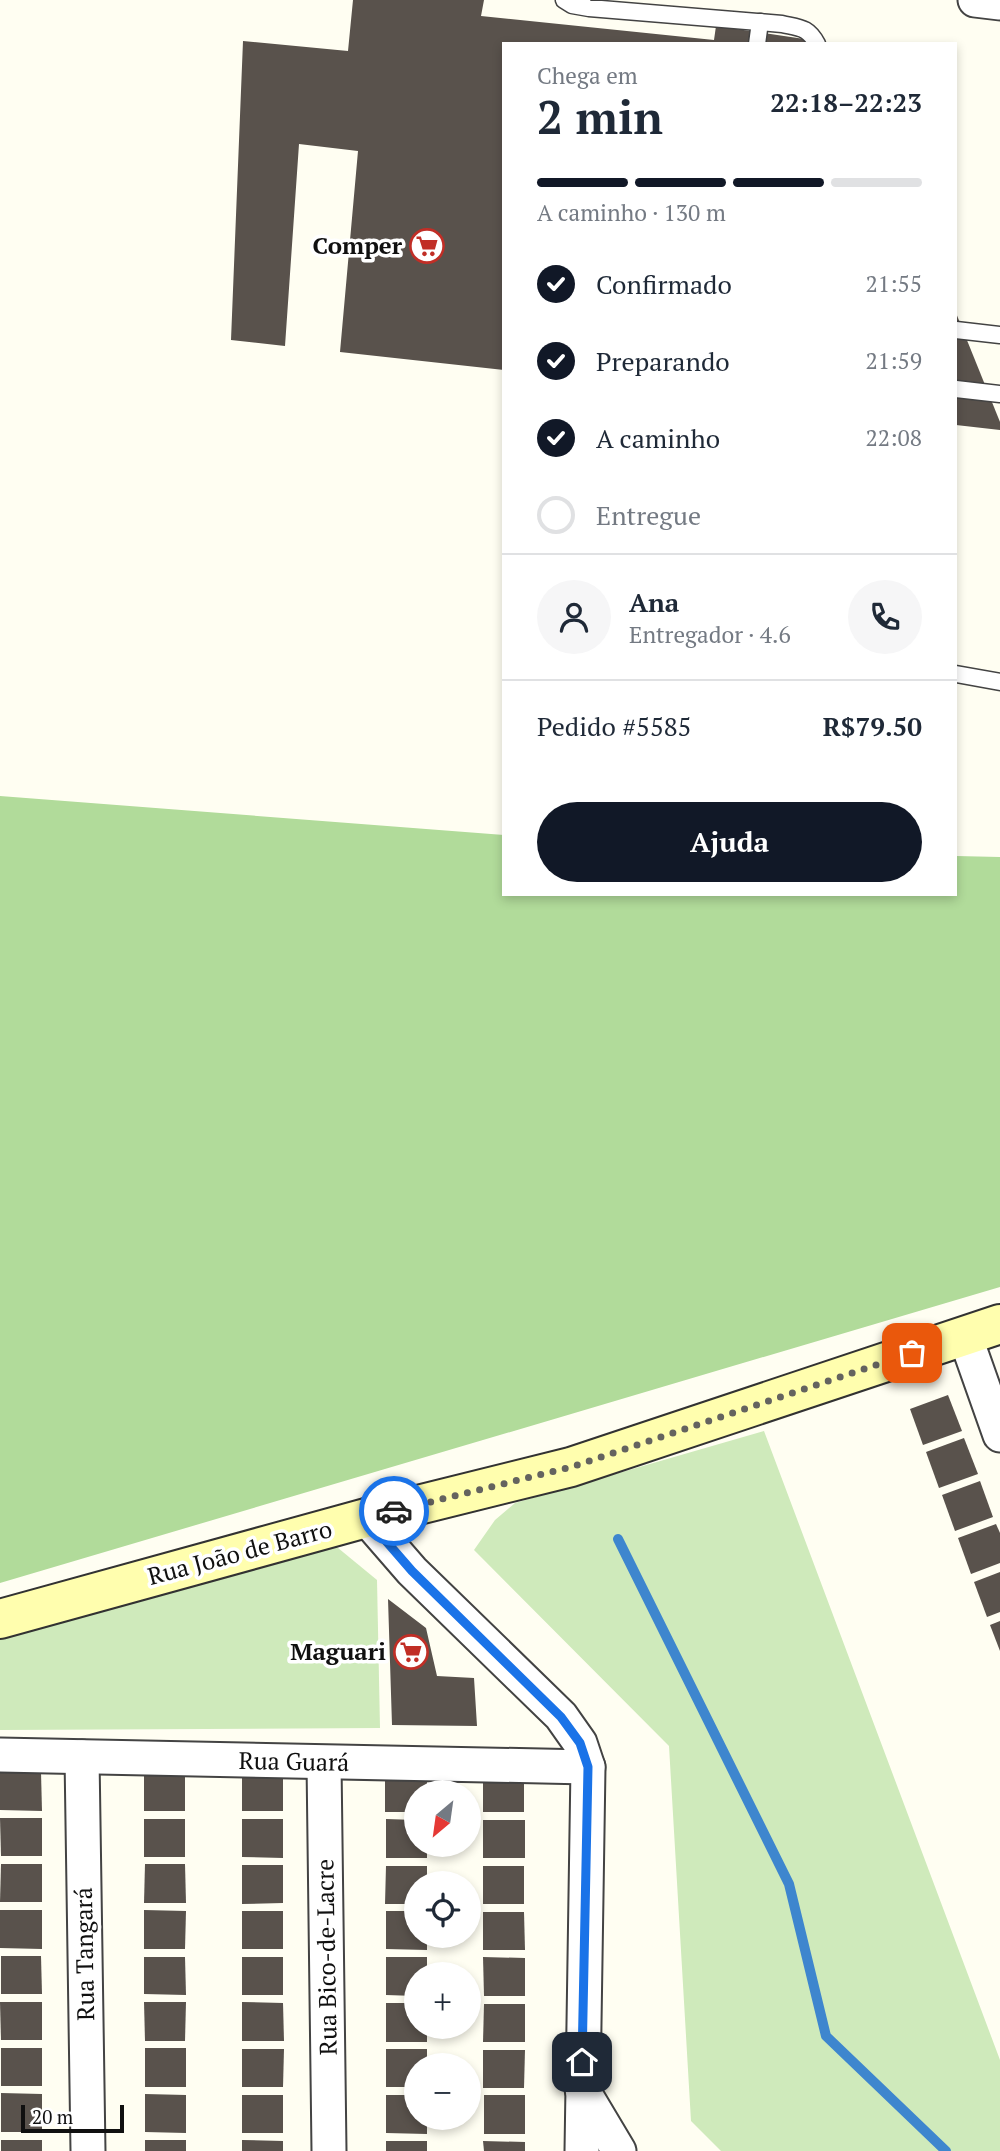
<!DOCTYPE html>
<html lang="pt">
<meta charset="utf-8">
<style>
:root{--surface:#fff;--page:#f6f6f7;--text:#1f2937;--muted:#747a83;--line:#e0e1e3;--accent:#111827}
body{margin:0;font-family:"PT Serif",serif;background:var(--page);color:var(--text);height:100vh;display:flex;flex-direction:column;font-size:26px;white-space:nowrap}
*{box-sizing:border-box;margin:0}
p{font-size:23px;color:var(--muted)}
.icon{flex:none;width:38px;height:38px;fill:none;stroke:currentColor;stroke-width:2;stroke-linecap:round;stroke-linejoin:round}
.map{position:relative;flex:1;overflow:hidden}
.sheet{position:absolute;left:502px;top:42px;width:455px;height:854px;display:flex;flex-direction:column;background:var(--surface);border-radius:0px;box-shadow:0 4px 10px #0003}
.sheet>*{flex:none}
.needle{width:46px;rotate:209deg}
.controls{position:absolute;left:404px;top:1780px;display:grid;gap:14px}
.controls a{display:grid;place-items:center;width:77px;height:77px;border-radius:50%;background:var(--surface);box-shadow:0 4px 10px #0003;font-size:35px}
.scale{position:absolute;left:21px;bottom:18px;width:103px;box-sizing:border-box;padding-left:7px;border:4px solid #101010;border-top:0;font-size:19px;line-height:24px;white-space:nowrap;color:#101010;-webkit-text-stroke:5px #fff;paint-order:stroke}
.pin{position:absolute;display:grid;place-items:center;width:60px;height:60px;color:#fff;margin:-30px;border-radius:14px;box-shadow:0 4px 10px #0006}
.courier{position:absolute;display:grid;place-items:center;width:70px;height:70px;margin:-35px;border:5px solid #1a73e8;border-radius:50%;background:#fff;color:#222;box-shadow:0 2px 9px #0007}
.overview em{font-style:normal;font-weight:700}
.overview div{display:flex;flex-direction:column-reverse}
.overview{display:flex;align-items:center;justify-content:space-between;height:119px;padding:0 35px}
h1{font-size:46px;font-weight:700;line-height:52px}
.bar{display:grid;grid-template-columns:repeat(4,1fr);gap:10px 7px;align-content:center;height:84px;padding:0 35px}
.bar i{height:9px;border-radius:5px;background:var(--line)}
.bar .on{background:var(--accent)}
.bar p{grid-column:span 4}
.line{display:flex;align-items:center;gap:18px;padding:0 35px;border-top:2px solid var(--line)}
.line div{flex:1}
.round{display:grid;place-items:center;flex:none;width:74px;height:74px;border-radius:37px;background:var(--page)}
ol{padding:0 35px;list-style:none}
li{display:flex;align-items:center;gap:21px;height:77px}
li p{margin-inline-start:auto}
li .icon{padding:7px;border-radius:50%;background:var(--accent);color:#fff;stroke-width:4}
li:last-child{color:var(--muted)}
li i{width:38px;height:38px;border:4px solid var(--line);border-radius:50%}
.action{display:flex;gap:14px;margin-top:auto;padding:14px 35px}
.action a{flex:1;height:80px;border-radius:42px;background:var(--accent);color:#fff;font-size:28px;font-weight:700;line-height:80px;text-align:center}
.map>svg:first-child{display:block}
.green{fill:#cfeabb}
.forest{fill:#b1db9a}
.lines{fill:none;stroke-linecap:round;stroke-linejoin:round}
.stream{stroke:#3e86ce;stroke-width:10}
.building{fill:#59524c}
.lane-casing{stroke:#434343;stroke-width:19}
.street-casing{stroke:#434343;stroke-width:37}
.secondary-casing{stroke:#323232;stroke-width:42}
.lane{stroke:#fff;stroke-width:16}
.street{stroke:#fff;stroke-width:33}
.secondary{stroke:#fffeae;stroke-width:38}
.done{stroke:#64635f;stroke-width:7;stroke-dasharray:0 12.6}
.route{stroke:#1a73e8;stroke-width:9}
.labels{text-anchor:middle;stroke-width:7;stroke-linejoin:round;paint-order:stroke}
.poi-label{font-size:24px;font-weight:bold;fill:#101010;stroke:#fff;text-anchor:end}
.street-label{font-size:24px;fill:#101010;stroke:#fff}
</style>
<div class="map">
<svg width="1000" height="2151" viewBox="0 0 1000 2151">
<rect width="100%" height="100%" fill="#fffef2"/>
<!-- green -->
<g class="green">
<path d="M764,1431L1000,2060V2151H721L691,2121L669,1746L474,1550L495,1520L515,1503Z"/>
<path d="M332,1543L377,1580L380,1728L0,1730V1637Z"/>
</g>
<!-- forest -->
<path class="forest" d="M0,796L504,835V894H956V856L1000,857V1287L0,1583Z"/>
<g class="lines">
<!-- stream -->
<path class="stream" d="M618,1539L789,1884L826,2036L946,2151"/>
</g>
<!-- building -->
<g class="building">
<path d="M353,0H484L481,16L714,40L716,26L838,44H504V370L340,352L358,151L299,144L285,346L231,340L243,41L348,51Z"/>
<path d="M956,313L1000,422V430L956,425Z"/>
<path d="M948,1395L962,1431L923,1445L910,1409Z"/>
<path d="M964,1438L978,1474L939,1488L926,1452Z"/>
<path d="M980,1481L993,1517L955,1531L942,1495Z"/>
<path d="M996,1524L1000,1533V1563L971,1574L958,1538Z"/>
<path d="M1000,1572V1612L987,1617L974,1582Z"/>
<path d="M388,1599L426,1628L437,1676L474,1678L477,1726L392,1725Z"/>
<path d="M1000,1621V1651L990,1625Z"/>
<path d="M0,1772H41L42,1811L0,1810Z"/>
<rect x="144" y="1773" width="41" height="38"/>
<rect x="242" y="1773" width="41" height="38"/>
<path d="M385,1774H427V1792H416V1812H385Z"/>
<rect x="483" y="1774" width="41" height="38"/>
<path d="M0,1818H42V1856H1Z"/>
<rect x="144" y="1819" width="41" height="38"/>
<path d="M242,1819H283V1858L242,1857Z"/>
<path d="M386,1819L416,1820V1844H427V1858H386Z"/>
<rect x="483" y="1820" width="42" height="38"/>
<path d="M1,1864H42V1902H0Z"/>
<path d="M145,1864H185L186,1903H144Z"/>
<path d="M242,1865H283V1903L242,1904Z"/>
<path d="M386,1866H427V1883H416V1904H385Z"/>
<rect x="483" y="1866" width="41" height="38"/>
<path d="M0,1910H42V1949L0,1948Z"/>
<path d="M144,1910L186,1911L185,1949H144Z"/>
<rect x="242" y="1911" width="41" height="38"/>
<path d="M386,1911H416V1936H427V1950L386,1949Z"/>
<path d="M483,1912H524L525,1950H483Z"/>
<path d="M1,1956H41L42,1994H1Z"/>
<path d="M144,1957H185L186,1995L144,1994Z"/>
<rect x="242" y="1957" width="41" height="38"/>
<path d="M386,1957H427V1974H416V1996L386,1995Z"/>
<path d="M483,1957L525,1958V1996H484Z"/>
<path d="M0,2002H42V2040H1Z"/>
<path d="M144,2002H186L185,2041H145Z"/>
<path d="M242,2002L283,2003L284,2041H242Z"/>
<path d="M386,2003H416V2026H427V2042H386Z"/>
<path d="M484,2004H525V2042H483Z"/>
<rect x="1" y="2048" width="41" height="38"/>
<rect x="145" y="2048" width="41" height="39"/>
<path d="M242,2049H284L283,2087H242Z"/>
<path d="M386,2049H427V2065H416V2087H386Z"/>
<path d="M483,2050H525L524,2088H483Z"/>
<path d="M1,2093L42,2094V2132H1Z"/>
<path d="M145,2094L186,2095V2133L145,2132Z"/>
<rect x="242" y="2095" width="41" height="38"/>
<path d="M386,2095H416V2118H427V2134L386,2133Z"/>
<rect x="484" y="2095" width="41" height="39"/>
<rect x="1" y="2140" width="41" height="11"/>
<rect x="145" y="2140" width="41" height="11"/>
<path d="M242,2140L283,2141V2151H242Z"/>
<rect x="386" y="2141" width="41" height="10"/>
<path d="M483,2141L525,2142V2151H484Z"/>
</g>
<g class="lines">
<!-- lane casing -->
<g class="lane-casing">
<g id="lane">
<path d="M564,0L572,5L589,8L782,24C800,28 808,27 817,44"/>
<path d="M757,44L760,22"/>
<path d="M956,330L1000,335"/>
<path d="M956,389L1000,394"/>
<path d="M956,674L1000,682"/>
</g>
</g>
<!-- street casing -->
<g class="street-casing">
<g id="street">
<path d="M975,0L1000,3"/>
<path d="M965,1336L1000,1435"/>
<path d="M366,1518L412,1571L561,1716L580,1743L588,1767L582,2151"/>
<path d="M0,1755L588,1767"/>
<path d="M82,1757L88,2151"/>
<path d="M324,1763L329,2151"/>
<path d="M582,2089L619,2151"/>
</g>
</g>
<!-- secondary casing -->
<g class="secondary-casing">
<path id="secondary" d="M0,1619L366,1518L571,1467L1000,1324"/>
</g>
<!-- lane -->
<use href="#lane" class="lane"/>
<!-- street -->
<use href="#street" class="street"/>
<!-- secondary -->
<use href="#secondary" class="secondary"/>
</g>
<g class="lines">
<!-- done -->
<path class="done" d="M394,1511L571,1467L912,1353"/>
<!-- route -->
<path class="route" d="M394,1511L366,1518L412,1571L561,1717L580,1743L588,1767L582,2062"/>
</g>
<!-- icons -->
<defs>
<g id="supermarket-ring" transform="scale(1.75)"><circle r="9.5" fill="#fff" stroke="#c12e26" stroke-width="1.5"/><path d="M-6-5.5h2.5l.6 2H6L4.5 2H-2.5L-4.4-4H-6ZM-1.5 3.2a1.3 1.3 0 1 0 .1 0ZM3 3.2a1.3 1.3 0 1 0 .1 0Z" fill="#c12e26"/></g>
</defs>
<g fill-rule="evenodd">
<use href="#supermarket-ring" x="427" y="246"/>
<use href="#supermarket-ring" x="411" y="1652"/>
</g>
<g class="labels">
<!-- poi labels -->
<g class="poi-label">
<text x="402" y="254">Comper</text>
<text x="386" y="1660">Maguari</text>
</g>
<!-- street labels -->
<g class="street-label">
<text transform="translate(240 1553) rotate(-15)" y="8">Rua João de Barro</text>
<text transform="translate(294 1762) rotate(1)" y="8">Rua Guará</text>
<text transform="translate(85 1954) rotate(-91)" y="8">Rua Tangará</text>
<text transform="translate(327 1957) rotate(-91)" y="8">Rua Bico-de-Lacre</text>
</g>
</g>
</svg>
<div class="controls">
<a><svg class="needle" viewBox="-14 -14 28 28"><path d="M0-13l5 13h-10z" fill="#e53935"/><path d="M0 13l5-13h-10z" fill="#747a83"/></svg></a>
<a><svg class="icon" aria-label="locate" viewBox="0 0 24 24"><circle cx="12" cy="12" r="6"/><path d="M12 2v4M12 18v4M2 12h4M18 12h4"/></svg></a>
<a>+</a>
<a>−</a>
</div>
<div class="scale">20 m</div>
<div class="pin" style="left:912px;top:1353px;background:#ea580c"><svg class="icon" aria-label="bag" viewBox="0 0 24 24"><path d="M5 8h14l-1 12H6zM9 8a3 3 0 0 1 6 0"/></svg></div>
<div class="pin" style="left:582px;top:2062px;background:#1f2937"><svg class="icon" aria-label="home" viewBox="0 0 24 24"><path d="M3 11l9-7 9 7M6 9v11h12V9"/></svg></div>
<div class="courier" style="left:394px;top:1511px"><svg class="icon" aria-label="car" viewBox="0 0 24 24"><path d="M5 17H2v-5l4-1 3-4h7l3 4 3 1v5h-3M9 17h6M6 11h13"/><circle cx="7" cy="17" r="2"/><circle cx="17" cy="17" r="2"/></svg></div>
<section class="sheet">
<div class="overview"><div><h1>2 min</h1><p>Chega em</p></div><em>22:18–22:23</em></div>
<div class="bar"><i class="on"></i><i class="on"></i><i class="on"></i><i></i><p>A caminho · 130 m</p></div>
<ol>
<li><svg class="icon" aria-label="check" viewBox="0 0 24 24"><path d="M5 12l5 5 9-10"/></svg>Confirmado<p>21:55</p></li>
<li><svg class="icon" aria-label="check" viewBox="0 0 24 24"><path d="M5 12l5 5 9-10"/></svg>Preparando<p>21:59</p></li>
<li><svg class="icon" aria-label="check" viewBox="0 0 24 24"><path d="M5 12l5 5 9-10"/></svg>A caminho<p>22:08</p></li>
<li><i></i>Entregue</li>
</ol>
<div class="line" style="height:126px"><a class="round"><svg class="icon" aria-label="person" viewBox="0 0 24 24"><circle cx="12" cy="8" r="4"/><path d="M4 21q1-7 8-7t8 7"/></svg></a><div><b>Ana</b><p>Entregador · 4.6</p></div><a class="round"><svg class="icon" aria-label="phone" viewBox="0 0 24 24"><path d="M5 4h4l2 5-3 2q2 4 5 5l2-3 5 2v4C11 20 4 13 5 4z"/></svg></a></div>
<div class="line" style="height:91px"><div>Pedido #5585</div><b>R$79.50</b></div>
<div class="action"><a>Ajuda</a></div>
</section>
</div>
